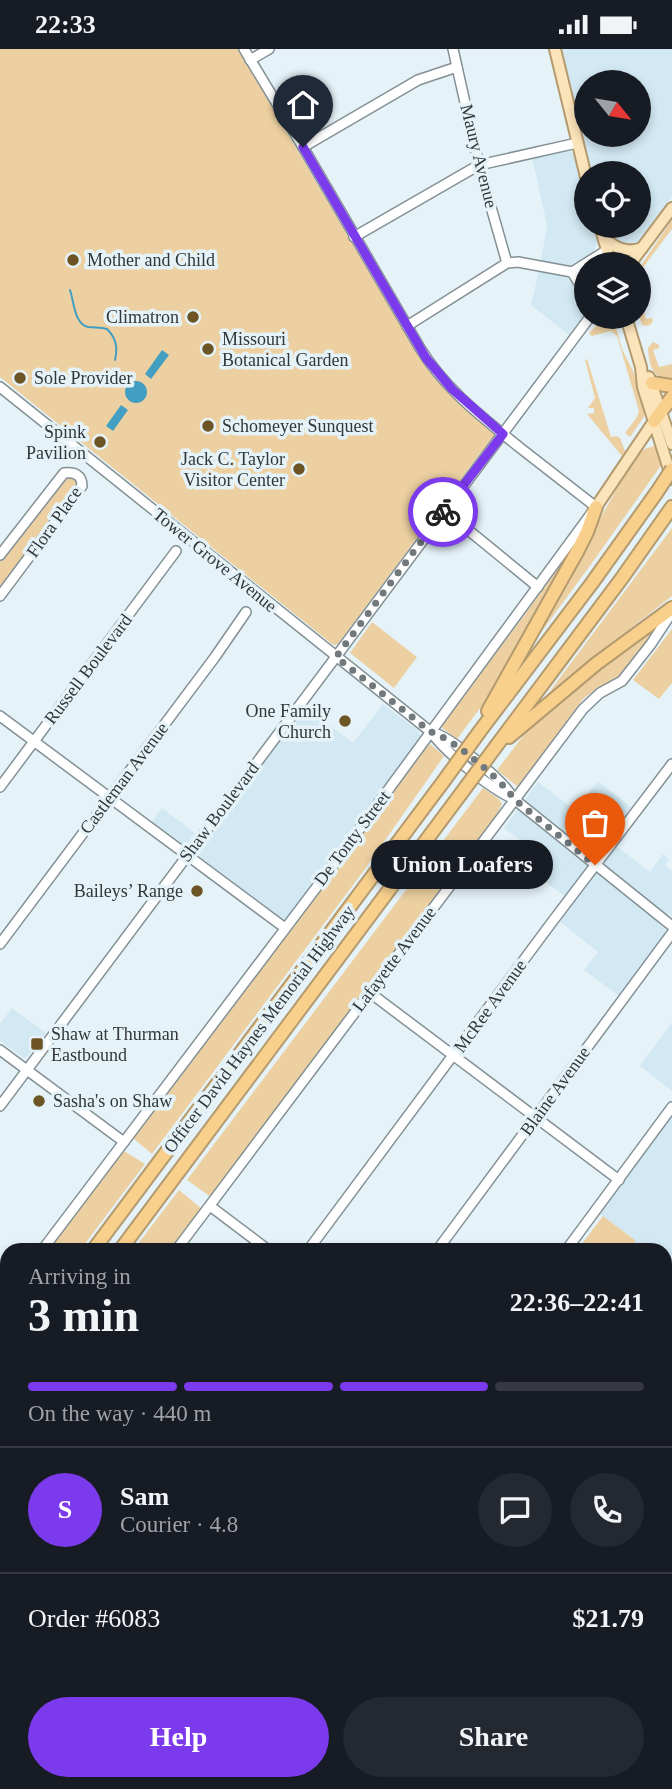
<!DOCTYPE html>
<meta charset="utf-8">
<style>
:root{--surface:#171b24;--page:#242831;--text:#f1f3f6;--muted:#9ea1a6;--line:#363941;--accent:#7c3aed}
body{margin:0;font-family:Georgia,serif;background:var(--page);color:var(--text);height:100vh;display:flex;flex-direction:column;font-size:26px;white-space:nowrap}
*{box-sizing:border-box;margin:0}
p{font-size:23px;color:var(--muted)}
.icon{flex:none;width:38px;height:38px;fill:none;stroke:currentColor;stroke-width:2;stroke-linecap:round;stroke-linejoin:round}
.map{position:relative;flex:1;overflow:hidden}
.drawer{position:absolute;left:0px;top:1194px;width:672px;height:548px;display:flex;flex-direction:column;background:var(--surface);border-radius:21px 21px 0 0;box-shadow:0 4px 10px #0003}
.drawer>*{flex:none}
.needle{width:46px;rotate:120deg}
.buttons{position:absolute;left:574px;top:21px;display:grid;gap:14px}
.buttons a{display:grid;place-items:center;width:77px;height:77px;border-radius:50%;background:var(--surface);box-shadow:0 4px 10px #0003;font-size:35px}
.pin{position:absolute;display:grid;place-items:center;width:60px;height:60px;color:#fff;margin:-72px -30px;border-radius:50% 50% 50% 0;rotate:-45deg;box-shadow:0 0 7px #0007}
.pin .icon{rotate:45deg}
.courier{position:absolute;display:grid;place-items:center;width:70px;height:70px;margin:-35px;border:5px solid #7c3aed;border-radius:50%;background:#fff;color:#222;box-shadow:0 2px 9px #0007}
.bubble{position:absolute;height:49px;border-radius:24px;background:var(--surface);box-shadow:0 4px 10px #0003;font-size:23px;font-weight:800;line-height:49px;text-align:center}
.headline em{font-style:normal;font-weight:800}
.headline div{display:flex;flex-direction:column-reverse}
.headline{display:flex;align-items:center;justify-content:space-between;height:119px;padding:0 28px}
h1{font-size:46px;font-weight:800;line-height:52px}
.bar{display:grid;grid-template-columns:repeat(4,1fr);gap:10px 7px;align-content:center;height:84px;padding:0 28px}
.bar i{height:9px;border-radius:5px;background:var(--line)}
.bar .selected{background:var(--accent)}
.bar p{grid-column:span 4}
.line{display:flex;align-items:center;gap:18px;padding:0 28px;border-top:2px solid var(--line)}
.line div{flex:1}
.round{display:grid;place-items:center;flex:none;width:74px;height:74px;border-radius:37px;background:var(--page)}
.action{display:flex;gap:14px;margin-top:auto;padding:14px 28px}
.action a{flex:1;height:80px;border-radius:42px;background:var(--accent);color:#fff;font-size:28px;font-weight:800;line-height:80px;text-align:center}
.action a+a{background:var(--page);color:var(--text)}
.status{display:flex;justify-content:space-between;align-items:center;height:49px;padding:0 35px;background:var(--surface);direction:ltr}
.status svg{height:19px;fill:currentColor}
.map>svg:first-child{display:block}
.built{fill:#d2e8f2;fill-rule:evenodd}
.green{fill:#ecd0a1}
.water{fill:#429fc1}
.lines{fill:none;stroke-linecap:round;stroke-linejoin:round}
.stream{stroke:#429fc1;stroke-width:2}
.minor-casing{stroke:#839095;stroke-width:12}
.major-casing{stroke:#b39a6f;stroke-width:14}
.highway-casing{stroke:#b39a6f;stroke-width:16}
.minor{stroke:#fff;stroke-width:9}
.major{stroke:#fbe3ba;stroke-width:10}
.highway{stroke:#f8d08c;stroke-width:12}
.rail{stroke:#939da2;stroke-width:2;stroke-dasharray:9 9;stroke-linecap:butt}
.highway-bridge-casing{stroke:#b39a6f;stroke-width:16;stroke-linecap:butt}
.highway-bridge{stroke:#f8d08c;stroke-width:12}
.done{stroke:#71797d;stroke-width:7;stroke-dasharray:0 12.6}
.route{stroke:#7c3aed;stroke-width:9}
.poi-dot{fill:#6d5425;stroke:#e5f3f9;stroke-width:2.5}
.labels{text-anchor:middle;stroke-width:7;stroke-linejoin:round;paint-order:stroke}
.street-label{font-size:18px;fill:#32373a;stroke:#e5f3f9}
.poi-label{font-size:18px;fill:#32373a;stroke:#e5f3f9;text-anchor:start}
</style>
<div class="status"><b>22:33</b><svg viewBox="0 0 49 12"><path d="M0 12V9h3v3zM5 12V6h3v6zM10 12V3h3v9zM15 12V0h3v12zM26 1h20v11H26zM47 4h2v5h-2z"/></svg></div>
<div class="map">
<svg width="672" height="1740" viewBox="0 0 672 1740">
<rect width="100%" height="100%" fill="#e5f3f9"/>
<!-- built -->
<g class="built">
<path d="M562,0H672V148L639,192L630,199L617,193L611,187L607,177H639V124H592ZM586,33H639V86H586Z"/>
<path d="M568,100L573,105L586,151V177H594L598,190L596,198L592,203L567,218L541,212L547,176L532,108Z"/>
<path d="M539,222L565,227L569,230L586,253V263L569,286L531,256Z"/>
<path d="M383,655L418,682L421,688L420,692L284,872H280L195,807V804L306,658L353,694Z"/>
<path d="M598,732L631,758L607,790L650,823L663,805L669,810L665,816L672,822V867L668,864L659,875L665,880V884L619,947L584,921L598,903L560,873L574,854L531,822L542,807L504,779L538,733L575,761Z"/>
<path d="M162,759L195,784L186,796L183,798L151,774Z"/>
<path d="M12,959L46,984L27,1008L24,1009L0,992V975Z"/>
<path d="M672,973V1042L640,1017Z"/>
<path d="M672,1067V1740H247L240,1734H665V1200H629L635,1191L599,1164Z"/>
</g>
<!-- green -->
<g class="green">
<path d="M0,0H238L399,274L424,313L439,332L468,362L495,385L494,389L485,401L482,402L338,595L335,596L332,595L0,328Z"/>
<path d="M672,171V180L641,221L645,226L643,230L639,229V219Z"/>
<path d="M639,232H642L645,244L639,247L646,270L652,269L653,271C652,276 647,278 642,276L639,265Z"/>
<path d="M605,270L611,271L615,275L622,300L633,322L645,363L644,368L630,388L625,384L637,368L639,362L617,287L611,282L592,287L589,284L602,271Z"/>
<path d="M653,293L659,296V299L653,301L659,318L672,315V331C652,330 649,316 648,299Z"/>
<path d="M587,310L611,388L616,387L620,389L625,402L622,407L587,365L594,364V359H588L595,349L585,311Z"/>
<path d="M656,397L662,415L592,514L534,593L532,591L629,418C636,407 642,398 656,397Z"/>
<path d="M64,424L82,431L0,547V506Z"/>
<path d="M672,479V547L608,597L546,652L544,650Z"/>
<path d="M579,489L499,634L457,690L442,679L441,676L523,568Z"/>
<path d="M372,573L417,608L394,639L350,604Z"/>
<path d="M672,580V634L659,650L633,631Z"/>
<path d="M655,581L620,627C609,636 594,640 583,650L518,738L497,721L533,674L589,628Z"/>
<path d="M430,695L444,707L365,820L152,1105L133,1089L419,706Z"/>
<path d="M483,739L499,750L502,755L497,765L211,1148L187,1131Z"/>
<path d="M124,1102L145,1115L81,1200H49Z"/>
<path d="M179,1141L202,1160L172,1200H134Z"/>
<path d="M603,1167L636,1192L629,1200H578Z"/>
<path d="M7,1257V1300L0,1309V1267Z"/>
<path d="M7,1372V1420L0,1429V1382Z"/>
<path d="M369,1734H492L489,1740H365Z"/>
</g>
<!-- water -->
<g class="water">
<path d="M162,301L169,306L151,330L145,325Z"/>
<circle cx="136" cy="343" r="11"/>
<path d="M121,356L128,361L113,382L106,377Z"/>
</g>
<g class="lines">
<!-- stream -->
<path class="stream" d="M70,241C74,252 74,275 88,278C95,279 100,278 107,280C116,289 118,298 115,311"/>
<!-- minor casing -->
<g class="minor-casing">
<g id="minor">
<path d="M453,0L479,116L507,214"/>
<path d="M250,11L269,0"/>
<path d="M303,98L418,31L457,18"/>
<path d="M354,188L479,116L577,94"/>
<path d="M572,223L607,201"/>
<path d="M407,277L507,214L518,213L572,223L586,245"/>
<path d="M0,338L431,683C446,704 491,740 514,750L672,877"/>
<path d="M445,462L538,538"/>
<path d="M0,506L64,424C75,423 82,426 82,437L0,547"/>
<path d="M0,667L285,879"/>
<path d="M431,683C450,687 503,731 513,749"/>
<path d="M0,738L176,502"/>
<path d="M0,895L215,608L246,563"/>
<path d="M369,943L619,1131"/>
<path d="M0,1001L124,1093"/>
<path d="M0,1057L590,268"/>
<path d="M210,1157L267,1200"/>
<path d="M43,1200L322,831L596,458C570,438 545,418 519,398C482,368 445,340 420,299L303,98L244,0"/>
<path d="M177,1200L583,660L600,644L622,632L651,595L672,563"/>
<path d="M309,1200L552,873L672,715"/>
<path d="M438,1200L672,884"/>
<path d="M567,1200L672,1058"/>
<path d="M665,1240L672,1230"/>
<path d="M0,1258L7,1249"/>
<path d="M0,1437L7,1427"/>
<path d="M0,1596L7,1601"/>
<path d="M185,1734L193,1740"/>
<path d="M37,1740L41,1734"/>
<path d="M293,1740L297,1734"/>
</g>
</g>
<!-- major casing -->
<g class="major-casing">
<g id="major">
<path d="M555,0L586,128"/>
<path d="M600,177L611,215"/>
<path d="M604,189C615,199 627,205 642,199"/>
<path d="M630,215L672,159"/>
<path d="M626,268L641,318L643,338L672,430"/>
<path d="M649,328L672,395"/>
<path d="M596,458L654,372"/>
</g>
</g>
<!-- highway casing -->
<g class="highway-casing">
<g id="highway">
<path d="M652,334L672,337"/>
<path d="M654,372L672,348"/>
<path d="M488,662L578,501L587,483L596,458"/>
<path d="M480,682L592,534L657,443"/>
<path d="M509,688L596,615L672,559"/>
<path d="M497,696L622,529L672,458"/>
<path d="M94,1200L443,733"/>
<path d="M121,1200L460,746"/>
<path d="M0,1327L7,1318"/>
<path d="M0,1362L7,1353"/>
</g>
</g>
<!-- minor -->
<use href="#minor" class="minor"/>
<!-- major -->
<use href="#major" class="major"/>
<!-- highway -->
<use href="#highway" class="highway"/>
<!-- rail -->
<path class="rail" d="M668,1740L672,1595"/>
<!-- highway-bridge casing -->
<g class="highway-bridge-casing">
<g id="highway-bridge">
<path d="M657,443L672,420"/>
<path d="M443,733L480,682"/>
<path d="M460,746L497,696"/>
</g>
</g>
<!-- highway-bridge -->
<use href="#highway-bridge" class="highway-bridge"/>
</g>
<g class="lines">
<!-- done -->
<path class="done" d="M443,463L336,608L431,683C451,688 503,732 514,750L595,816"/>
<!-- route -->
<path class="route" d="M303,98L426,309L452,340L503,385L443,463"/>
</g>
<!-- markers -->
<g class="poi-dot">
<circle cx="73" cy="211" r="7"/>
<circle cx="193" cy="268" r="7"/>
<circle cx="208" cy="300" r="7"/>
<circle cx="20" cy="329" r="7"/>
<circle cx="208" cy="377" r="7"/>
<circle cx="100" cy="393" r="7"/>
<circle cx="299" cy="420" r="7"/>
<circle cx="345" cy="672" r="7"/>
<circle cx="197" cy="842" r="7"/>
<rect x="30" y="988" width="14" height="14" rx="3.5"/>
<circle cx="39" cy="1052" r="7"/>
</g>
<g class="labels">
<!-- street labels -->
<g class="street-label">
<text transform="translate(479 107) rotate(76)" y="6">Maury Avenue</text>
<text transform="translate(54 473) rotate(-55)" y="6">Flora Place</text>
<text transform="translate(215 511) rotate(39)" y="6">Tower Grove Avenue</text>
<text transform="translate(88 620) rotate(-53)" y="6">Russell Boulevard</text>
<text transform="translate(124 729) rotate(-53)" y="6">Castleman Avenue</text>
<text transform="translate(219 763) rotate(-53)" y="6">Shaw Boulevard</text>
<text transform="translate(352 789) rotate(-53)" y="6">De Tonty Street</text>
<text transform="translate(394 910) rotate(-53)" y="6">Lafayette Avenue</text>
<text transform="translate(490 957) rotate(-54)" y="6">McRee Avenue</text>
<text transform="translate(259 980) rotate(-53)" y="6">Officer David Haynes Memorial Highway</text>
<text transform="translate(555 1042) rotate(-54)" y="6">Blaine Avenue</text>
</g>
<!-- poi labels -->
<g class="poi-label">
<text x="87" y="217">Mother and Child</text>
<text x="179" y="274" text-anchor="end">Climatron</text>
<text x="222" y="296">Missouri<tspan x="222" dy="21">Botanical Garden</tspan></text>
<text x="34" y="335">Sole Provider</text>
<text x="222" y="383">Schomeyer Sunquest</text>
<text x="86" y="389" text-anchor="end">Spink<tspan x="86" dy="21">Pavilion</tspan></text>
<text x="285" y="416" text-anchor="end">Jack C. Taylor<tspan x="285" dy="21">Visitor Center</tspan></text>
<text x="331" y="668" text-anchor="end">One Family<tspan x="331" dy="21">Church</tspan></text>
<text x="183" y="848" text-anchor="end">Baileys’ Range</text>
<text x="51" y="991">Shaw at Thurman<tspan x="51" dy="21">Eastbound</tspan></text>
<text x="53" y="1058">Sasha's on Shaw</text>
</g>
</g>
</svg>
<div class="buttons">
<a><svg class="needle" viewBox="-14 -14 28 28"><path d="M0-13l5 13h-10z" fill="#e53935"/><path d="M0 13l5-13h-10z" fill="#9ea1a6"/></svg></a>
<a><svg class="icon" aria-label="locate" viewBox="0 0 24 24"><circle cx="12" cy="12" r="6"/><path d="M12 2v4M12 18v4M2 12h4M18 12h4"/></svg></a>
<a><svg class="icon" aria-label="layers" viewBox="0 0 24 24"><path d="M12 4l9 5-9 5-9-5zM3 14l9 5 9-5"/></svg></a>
</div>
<div class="pin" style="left:595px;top:816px;background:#ea580c"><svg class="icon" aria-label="bag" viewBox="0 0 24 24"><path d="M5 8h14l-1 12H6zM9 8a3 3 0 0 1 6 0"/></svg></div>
<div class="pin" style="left:303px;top:98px;background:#1f2937"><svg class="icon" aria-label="home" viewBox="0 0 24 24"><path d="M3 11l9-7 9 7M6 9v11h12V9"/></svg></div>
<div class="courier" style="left:443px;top:463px"><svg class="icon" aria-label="bike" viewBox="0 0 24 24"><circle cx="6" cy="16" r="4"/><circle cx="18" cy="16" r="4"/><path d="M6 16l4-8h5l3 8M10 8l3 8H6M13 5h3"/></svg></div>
<div class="bubble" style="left:371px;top:791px;width:182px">Union Loafers</div>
<section class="drawer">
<div class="headline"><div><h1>3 min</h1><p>Arriving in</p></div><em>22:36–22:41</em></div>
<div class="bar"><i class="selected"></i><i class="selected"></i><i class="selected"></i><i></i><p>On the way · 440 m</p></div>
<div class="line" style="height:126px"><b class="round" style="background:var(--accent);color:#fff">S</b><div><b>Sam</b><p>Courier · 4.8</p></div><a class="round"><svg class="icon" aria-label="chat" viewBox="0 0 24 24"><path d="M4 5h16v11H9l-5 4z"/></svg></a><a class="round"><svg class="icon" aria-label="phone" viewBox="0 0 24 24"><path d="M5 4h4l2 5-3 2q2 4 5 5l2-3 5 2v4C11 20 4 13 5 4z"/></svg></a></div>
<div class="line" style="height:91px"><div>Order #6083</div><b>$21.79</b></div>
<div class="action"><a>Help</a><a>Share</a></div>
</section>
</div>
